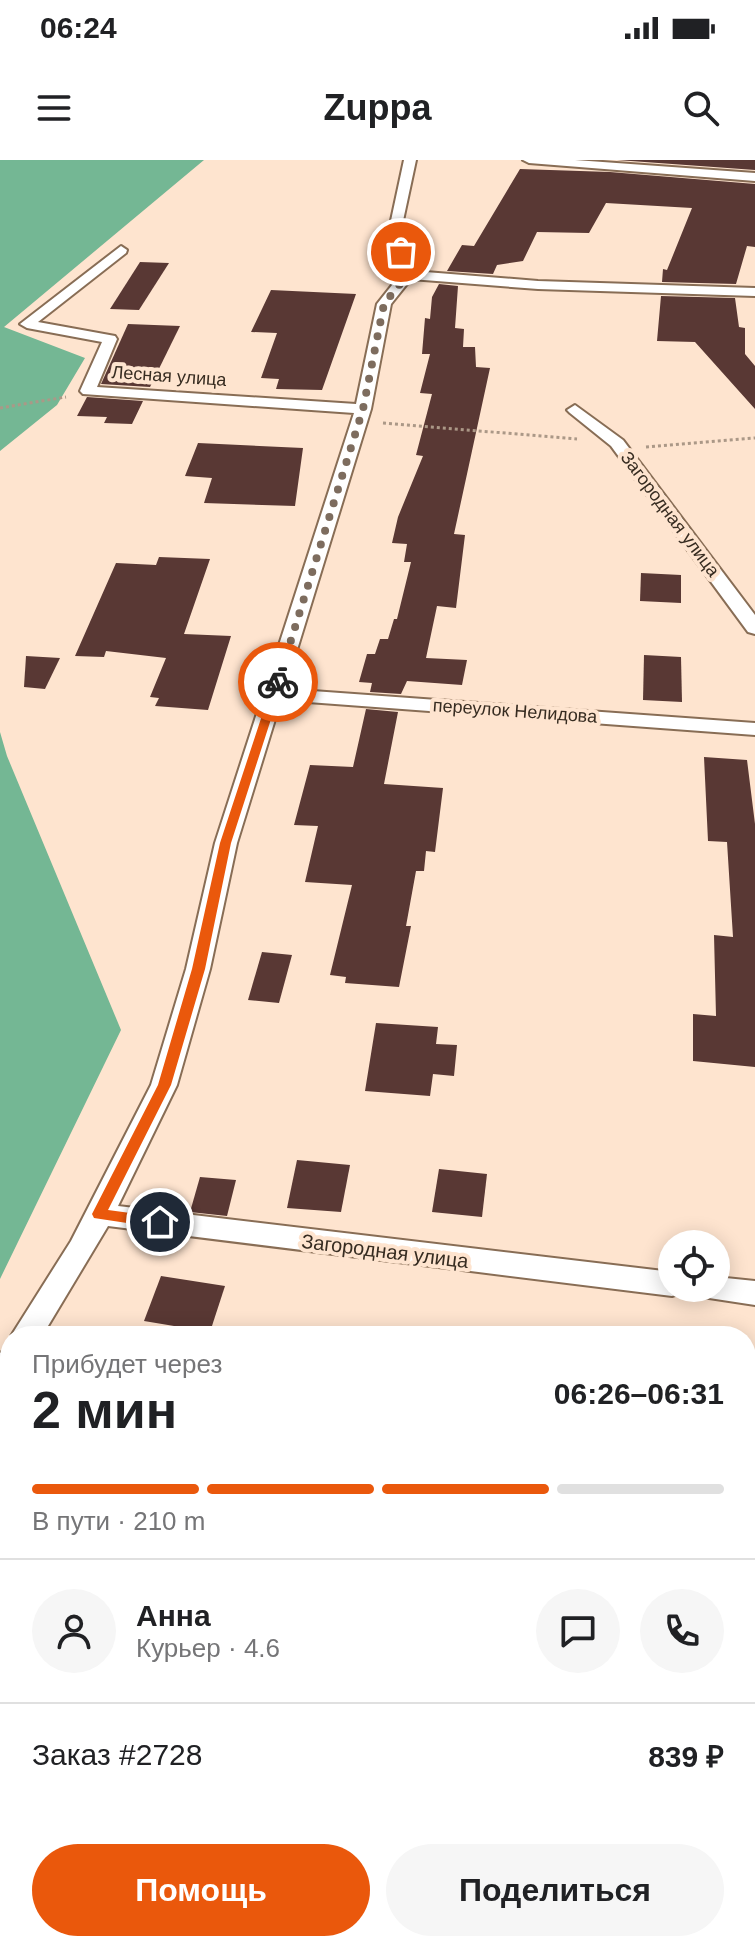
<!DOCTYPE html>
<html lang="ru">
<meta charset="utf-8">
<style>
:root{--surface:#fff;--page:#f6f6f6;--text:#202124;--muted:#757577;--line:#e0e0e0;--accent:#ea580c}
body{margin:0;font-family:Helvetica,sans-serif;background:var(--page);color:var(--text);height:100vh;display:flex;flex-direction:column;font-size:30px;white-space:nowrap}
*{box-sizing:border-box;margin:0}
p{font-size:26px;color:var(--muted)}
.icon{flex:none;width:44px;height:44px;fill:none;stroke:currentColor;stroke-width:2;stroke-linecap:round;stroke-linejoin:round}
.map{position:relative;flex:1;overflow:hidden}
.side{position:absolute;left:0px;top:1166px;width:756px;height:626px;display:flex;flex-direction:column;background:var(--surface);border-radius:32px 32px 0 0;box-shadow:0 4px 20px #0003}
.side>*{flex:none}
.controls{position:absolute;left:658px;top:1070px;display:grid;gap:16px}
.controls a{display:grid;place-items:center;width:72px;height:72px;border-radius:50%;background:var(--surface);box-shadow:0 4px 20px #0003;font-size:40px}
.pin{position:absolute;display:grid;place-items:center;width:68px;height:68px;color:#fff;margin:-34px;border:4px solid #fff;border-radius:50%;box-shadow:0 2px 8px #0007}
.courier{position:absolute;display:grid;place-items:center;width:80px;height:80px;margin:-40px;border:6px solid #ea580c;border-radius:50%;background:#fff;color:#222;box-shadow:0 2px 10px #0007}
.headline em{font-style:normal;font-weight:700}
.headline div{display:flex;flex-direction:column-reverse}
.headline{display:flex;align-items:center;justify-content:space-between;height:136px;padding:0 32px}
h1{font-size:52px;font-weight:700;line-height:60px}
.bar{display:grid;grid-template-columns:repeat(4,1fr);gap:12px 8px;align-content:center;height:96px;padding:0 32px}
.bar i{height:10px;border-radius:6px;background:var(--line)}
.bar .selected{background:var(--accent)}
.bar p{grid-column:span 4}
.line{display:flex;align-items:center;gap:20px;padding:0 32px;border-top:2px solid var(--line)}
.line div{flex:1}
.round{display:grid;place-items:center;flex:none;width:84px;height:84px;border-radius:42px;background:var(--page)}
.action{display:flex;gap:16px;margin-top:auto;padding:16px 32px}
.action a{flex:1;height:92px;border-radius:48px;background:var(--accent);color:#fff;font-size:32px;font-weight:700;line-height:92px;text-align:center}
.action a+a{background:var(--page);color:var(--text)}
.status{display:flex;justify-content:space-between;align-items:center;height:56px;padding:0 40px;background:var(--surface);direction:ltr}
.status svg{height:22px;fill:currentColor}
header{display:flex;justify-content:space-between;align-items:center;height:104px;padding:0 32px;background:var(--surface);font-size:36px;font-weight:700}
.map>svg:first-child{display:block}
.forest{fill:#74b794}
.building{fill:#593834}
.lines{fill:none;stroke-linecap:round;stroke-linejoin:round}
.minor-casing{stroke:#886d55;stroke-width:4}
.path{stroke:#ab9887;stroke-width:3;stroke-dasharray:3 3;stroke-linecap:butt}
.minor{fill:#fff;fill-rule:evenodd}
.route{fill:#ea580c}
.done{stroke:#7d6c5e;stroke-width:8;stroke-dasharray:0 14.4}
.labels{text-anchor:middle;stroke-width:8;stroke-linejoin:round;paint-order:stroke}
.far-street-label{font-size:18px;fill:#372c21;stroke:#fee4cf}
.street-label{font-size:20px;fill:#372c21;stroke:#fee4cf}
</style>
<div class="status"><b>06:24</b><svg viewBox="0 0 49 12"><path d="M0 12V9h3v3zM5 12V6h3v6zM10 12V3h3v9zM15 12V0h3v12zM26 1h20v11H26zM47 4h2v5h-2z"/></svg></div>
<header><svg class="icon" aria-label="menu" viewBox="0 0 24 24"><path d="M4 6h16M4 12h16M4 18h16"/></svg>Zuppa<svg class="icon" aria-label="search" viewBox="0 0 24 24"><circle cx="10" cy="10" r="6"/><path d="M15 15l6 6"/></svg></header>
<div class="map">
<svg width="755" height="1791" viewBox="0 0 755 1791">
<rect width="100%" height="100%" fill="#fee4cf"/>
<!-- forest -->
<g class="forest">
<path d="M0,0H204L4,167L85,198L57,245L0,291Z"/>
<path d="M0,572L7,596L121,870L0,1119Z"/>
</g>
<!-- building -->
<g class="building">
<path d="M617,0H755V10Z"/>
<path d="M520,9L610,12L755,24V87L747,86L736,124L662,122L663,109L667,110L692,48L606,43L589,73L537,72L523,101L497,105L493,114L447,111L462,85L474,86Z"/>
<path d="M140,102L169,103L139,150L110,149Z"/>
<path d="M439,124L458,126L455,168L464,169L463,187H475L476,207L490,208L454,374L465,375L456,448L437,446L426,498L467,500L462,525L407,521L401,534L370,532L372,523L359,522L367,494H375L380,479H388L394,459H397L411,402H404L407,384L392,383L398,357L423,296L416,295L432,234L420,233L430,194H422L425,158L430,159L432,137Z"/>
<path d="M271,130L356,134L322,230L276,229L279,219L261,218L277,173L251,172Z"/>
<path d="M661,136L735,138L739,167L745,168V194L755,206V249L695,182L657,181Z"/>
<path d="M128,164L180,166L150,227L101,224Z"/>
<path d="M87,237L143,241L132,264L104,263L107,257L77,256Z"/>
<path d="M198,283L303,288L295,346L204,343L212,318L185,316Z"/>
<path d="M159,397L210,399L184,474L231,476L208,550L155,546L159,538L150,537L166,498L106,491L104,497L75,496L116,403L156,405Z"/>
<path d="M641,413L681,415V443L640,441Z"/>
<path d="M644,495L681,497L682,542L643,540Z"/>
<path d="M26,496L60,498L45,529L24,527Z"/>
<path d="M366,549L398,552L384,624L443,628L435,692L426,691L424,711H416L406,766H411L399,827L345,823L346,817L330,815L352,725L305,722L318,666L294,665L310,605L353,607Z"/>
<path d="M704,597L747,600L755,664V907L693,901V854L716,856L714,775L733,777L727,682L708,681Z"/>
<path d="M262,792L292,795L279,843L248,840Z"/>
<path d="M376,863L438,867L436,884L457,885L454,916L433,914L430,936L365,931Z"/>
<path d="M297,1000L350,1005L341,1052L287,1048Z"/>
<path d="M439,1009L487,1014L482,1057L432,1052Z"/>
<path d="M200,1017L236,1020L227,1056L190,1052Z"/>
<path d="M161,1116L225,1126L210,1172L144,1161Z"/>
</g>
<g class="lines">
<!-- minor casing -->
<g class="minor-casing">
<g id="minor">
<path d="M404,0H416L401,70L413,111L538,121L755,128V136L538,129L411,119L391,144L371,249L285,529L755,563V575L281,540L237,683L210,809L177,925L118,1046L672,1112V1128H685L683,1132L672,1136L108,1066L42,1176H11L71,1081L151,925L186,809L215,683L354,253L83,234L80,231L102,182L27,168L20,164L121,86L127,90L126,93L38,162L115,176L117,179L97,227L356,244L377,144L400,115L389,70Z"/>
<path d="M523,0H575L755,13V21L529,3Z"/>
<path d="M575,245L623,280L755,455V474L748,472L611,286L570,253L567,250Z"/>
<path d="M716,1117L755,1121V1145L696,1136L692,1128H716Z"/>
<path d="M10,1189V1227L0,1231V1193Z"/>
</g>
</g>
<!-- path -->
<g class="path">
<path d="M0,248L66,237"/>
<path d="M383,263L577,279"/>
<path d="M646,287L755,278"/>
</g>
<!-- minor -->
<use href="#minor" class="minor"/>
</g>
<!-- route -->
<path class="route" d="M278,519L283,522L231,683L205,809L171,925L108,1050L160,1057L168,1062L160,1068L94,1058L92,1054L158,925L192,809L220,683L273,522Z"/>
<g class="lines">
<!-- done -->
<path class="done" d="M278,522L363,249L384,144L407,115L401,92"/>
</g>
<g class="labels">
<!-- far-street labels -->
<g class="far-street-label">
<text transform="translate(169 216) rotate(4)" y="6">Лесная улица</text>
<text transform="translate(670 354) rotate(53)" y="6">Загородная улица</text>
<text transform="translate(515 551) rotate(4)" y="6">переулок Нелидова</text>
</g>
<!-- street labels -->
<g class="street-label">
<text transform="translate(385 1091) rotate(7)" y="7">Загородная улица</text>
</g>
</g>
</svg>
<div class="controls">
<a><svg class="icon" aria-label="locate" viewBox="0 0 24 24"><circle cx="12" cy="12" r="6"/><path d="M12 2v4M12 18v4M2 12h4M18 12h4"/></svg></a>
</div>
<div class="pin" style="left:401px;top:92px;background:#ea580c"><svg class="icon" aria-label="bag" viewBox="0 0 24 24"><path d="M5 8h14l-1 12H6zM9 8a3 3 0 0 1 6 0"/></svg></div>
<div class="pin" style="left:160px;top:1062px;background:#1f2937"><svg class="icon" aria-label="home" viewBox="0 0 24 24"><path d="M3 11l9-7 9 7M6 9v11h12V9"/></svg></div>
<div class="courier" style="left:278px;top:522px"><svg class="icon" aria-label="bike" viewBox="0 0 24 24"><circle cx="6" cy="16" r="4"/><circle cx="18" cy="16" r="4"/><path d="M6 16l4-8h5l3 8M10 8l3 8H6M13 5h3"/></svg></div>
<section class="side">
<div class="headline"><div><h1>2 мин</h1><p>Прибудет через</p></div><em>06:26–06:31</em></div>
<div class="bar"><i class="selected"></i><i class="selected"></i><i class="selected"></i><i></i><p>В пути · 210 m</p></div>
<div class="line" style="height:144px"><a class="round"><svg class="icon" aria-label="person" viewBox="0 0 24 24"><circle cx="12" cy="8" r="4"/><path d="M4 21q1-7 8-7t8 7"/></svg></a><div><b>Анна</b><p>Курьер · 4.6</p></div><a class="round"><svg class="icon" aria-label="chat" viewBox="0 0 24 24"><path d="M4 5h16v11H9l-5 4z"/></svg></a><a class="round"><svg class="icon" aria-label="phone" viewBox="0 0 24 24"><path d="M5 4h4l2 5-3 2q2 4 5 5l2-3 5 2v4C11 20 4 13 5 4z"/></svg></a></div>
<div class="line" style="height:104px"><div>Заказ #2728</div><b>839 ₽</b></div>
<div class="action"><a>Помощь</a><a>Поделиться</a></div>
</section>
</div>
